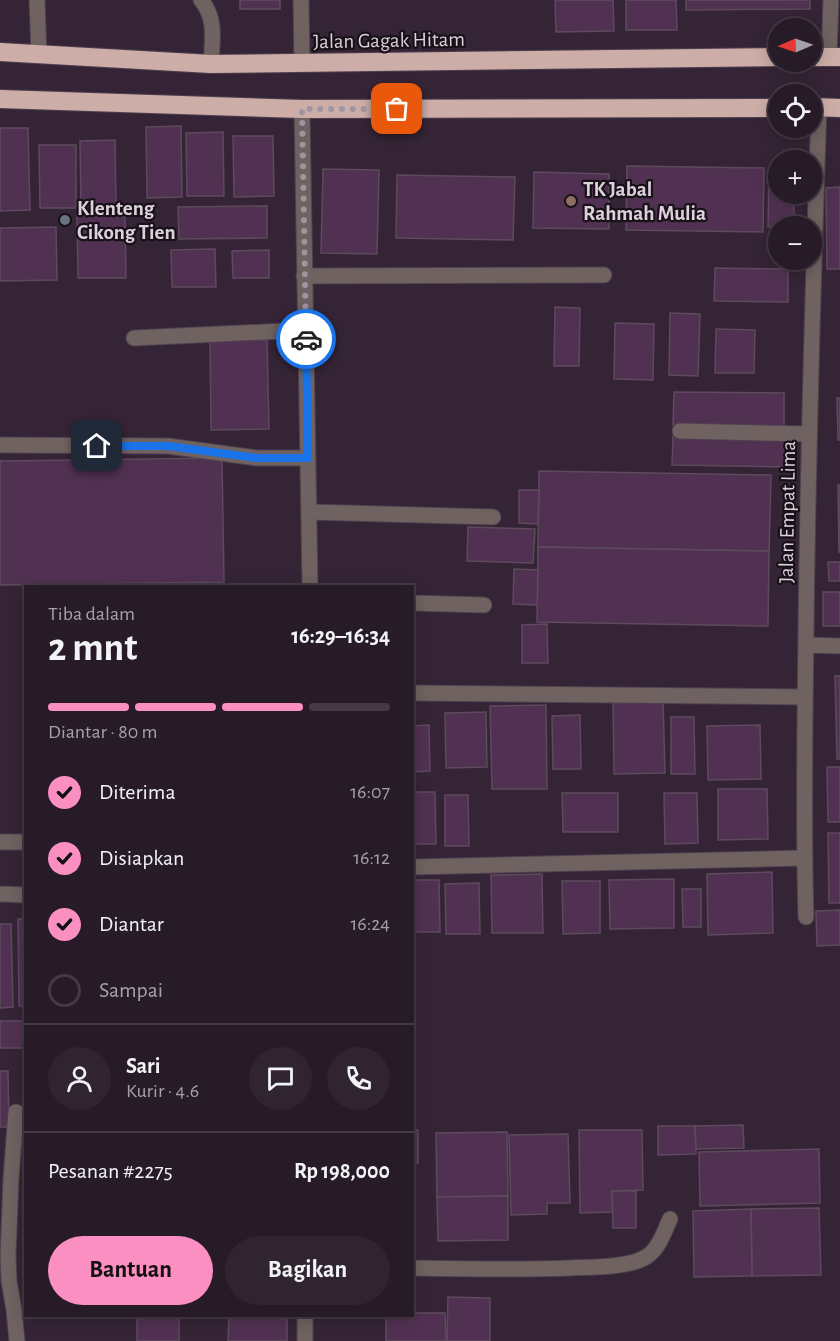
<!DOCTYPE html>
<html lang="id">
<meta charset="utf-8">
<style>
:root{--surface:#281b28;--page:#302430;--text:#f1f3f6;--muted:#a5a1a8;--line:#443945;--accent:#fc8fc1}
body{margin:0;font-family:"Alegreya Sans",sans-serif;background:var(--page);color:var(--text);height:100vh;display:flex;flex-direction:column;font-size:22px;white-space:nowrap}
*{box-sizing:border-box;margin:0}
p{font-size:20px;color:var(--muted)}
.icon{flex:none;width:33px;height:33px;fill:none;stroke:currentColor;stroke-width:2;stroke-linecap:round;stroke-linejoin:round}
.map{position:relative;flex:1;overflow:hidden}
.side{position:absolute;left:24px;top:585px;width:390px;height:732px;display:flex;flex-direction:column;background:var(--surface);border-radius:0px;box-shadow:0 3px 15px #0003,0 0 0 2px var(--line)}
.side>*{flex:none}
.needle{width:39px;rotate:268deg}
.controls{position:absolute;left:768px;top:18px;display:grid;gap:12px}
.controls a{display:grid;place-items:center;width:54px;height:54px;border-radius:50%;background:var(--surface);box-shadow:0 3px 15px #0003,0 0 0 2px var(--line);font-size:30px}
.pin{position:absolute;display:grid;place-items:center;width:51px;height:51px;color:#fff;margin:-26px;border-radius:12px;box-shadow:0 3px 9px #0006}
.courier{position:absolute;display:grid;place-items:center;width:60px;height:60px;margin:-30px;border:4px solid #1a73e8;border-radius:50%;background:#fff;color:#222;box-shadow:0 2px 8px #0007}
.overview em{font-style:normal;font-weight:700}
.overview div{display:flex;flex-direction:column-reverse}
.overview{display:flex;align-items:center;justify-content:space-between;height:102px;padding:0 24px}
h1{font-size:39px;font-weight:700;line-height:45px}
.bar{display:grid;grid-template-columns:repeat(4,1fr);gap:9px 6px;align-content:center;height:72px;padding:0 24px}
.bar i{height:8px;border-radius:4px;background:var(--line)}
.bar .on{background:var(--accent)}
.bar p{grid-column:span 4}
.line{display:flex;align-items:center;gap:15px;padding:0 24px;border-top:2px solid var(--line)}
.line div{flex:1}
.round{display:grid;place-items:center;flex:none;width:63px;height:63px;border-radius:32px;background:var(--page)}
ol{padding:0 24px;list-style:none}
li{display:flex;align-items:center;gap:18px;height:66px}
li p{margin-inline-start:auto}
li .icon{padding:6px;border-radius:50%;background:var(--accent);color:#111;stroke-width:4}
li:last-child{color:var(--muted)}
li i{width:33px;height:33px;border:3px solid var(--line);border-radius:50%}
.button{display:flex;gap:12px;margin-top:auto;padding:12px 24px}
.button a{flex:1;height:69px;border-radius:36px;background:var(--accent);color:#111;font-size:24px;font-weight:700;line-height:69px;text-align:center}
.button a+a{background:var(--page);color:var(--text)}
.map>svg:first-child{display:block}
.building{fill:#513152;stroke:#5d4b5d;stroke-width:1.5}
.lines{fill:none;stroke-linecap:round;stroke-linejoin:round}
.minor-casing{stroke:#504050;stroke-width:17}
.highway-casing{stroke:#504050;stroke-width:20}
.minor{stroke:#6f6260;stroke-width:15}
.highway{stroke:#cdada7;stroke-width:18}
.done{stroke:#a194a1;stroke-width:6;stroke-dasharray:0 10.8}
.route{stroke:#1a73e8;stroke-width:8}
.education-dot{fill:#8d6e63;stroke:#181118;stroke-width:2}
.worship-dot{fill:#6b7280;stroke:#181118;stroke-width:2}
.labels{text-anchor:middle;stroke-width:4.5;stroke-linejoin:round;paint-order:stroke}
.street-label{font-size:21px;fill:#dbd0db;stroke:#181118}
.poi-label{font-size:21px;font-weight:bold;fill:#dbd0db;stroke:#181118;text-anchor:start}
</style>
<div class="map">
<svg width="840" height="1341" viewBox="0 0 840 1341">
<rect width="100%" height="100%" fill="#352435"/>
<!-- building -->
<g class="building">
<rect x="240" y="0" width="40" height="9"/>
<path d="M555,0H613L614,31L556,32Z"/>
<path d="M626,0H676L677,30H626Z"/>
<path d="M686,0H810V9L686,10Z"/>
<path d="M181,126L182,197L147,198L146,127Z"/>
<path d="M0,128H28L30,210L0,211Z"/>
<path d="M223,132L224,196H187L186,133Z"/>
<path d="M233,136H273L274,196L234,197Z"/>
<path d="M115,140L116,205L81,206L80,141Z"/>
<path d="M39,145H76V208H40Z"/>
<path d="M627,166L764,168L763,232L626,230Z"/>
<path d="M769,167H778V194H794V226L768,227Z"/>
<path d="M323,169L379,170L377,254L321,253Z"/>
<path d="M534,172L609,174V229L533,228Z"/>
<path d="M397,175L515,177L513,240L396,238Z"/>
<path d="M840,187V269H827L826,188Z"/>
<path d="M267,206V238L179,239L178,207Z"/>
<path d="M77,216H125L126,278H78Z"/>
<path d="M56,227L57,280L0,281V228Z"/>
<path d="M215,249L216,287H172L171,250Z"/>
<path d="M269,250V278H233L232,251Z"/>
<path d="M715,268L788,269V302L714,301Z"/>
<path d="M555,307L580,308L579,366H554Z"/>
<path d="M670,313L700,314L698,376L669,375Z"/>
<path d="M615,323L654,324L653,380L614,379Z"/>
<path d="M716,329L755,330L754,373H715Z"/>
<path d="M210,340H267L269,429L211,430Z"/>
<path d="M674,392L784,393V427L673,425Z"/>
<path d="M837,398H840V440H838Z"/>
<path d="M673,436L788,438V467L672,465Z"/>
<path d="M222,458L224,582L0,585V461Z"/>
<path d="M539,471L771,475L769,551L538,547Z"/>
<path d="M838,485H840V552H839Z"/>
<path d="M519,490H539L538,524L519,523Z"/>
<path d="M468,527L535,529L533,563L467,561Z"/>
<path d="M538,547L769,551L768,626L537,622Z"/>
<path d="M828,562H840V581H829Z"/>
<path d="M514,569L538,570L537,605L513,604Z"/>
<rect x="823" y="592" width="17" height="34"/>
<path d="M547,624L548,663H522V625Z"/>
<path d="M835,676H840V759H837Z"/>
<path d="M613,699H663L665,773L614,774Z"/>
<path d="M546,705L547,789H492L490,706Z"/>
<path d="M486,712L487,767L446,768L445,713Z"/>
<path d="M580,715L581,769H553L552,716Z"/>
<path d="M671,717H694L695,774H671Z"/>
<path d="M429,725L430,771L412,772V726Z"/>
<path d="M760,725L761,779L708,780L707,726Z"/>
<path d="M827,767H840V822H828Z"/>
<path d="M718,789H767L768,839L718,840Z"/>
<path d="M412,792H435L436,844H412Z"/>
<path d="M562,793H618V832H563Z"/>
<path d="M664,793H697L698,843L665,844Z"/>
<path d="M445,795H468L469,846H445Z"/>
<path d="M828,833H840V903H829Z"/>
<path d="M772,872L773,933L708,935L707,874Z"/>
<path d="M542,874L543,933H492L491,875Z"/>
<path d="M674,879V928L610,929L609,880Z"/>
<path d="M412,880H439L440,932H412Z"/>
<path d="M562,881H600V933L563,934Z"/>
<path d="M479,883L480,934H446L445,884Z"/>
<path d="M682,889H701V927H683Z"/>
<path d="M840,910V945L817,946L816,911Z"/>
<path d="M18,919H26V1006H19Z"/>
<path d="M0,924H11L13,1007L0,1008Z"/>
<rect x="0" y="1021" width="26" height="27"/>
<path d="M0,1071H8L9,1127H0Z"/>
<path d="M743,1125L744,1148L696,1149L695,1126Z"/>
<path d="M658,1126H695L696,1154L658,1155Z"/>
<rect x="412" y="1130" width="6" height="33"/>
<path d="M579,1130H642L643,1190L612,1191L613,1212L580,1213Z"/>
<path d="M507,1132L508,1196L437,1197L436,1133Z"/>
<path d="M568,1134L570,1203H547V1214L511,1215L509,1135Z"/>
<path d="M819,1149L820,1203L700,1206L699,1152Z"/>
<path d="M612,1191H636V1228H613Z"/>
<path d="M508,1196V1240L438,1241L437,1197Z"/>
<path d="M819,1208L821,1275L752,1276L751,1209Z"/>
<path d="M751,1209L752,1276L694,1277L693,1211Z"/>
<path d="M448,1297L490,1298V1341H447Z"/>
<path d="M412,1313H445L446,1341H386V1316H412Z"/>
<path d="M229,1316H287V1341H228Z"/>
<rect x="137" y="1318" width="42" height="23"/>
</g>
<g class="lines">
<!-- minor casing -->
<g class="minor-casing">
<g id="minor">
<path d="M37,0L39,55"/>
<path d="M201,0C217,19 212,41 211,64"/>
<path d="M301,0L302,63"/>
<path d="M829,57L831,0"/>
<path d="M302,109L310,586"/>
<path d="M304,276L604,275"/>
<path d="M134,338L306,330"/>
<path d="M680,431L809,434"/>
<path d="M0,445L168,446L257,458H308"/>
<path d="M310,512L493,517"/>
<path d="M412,603L484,605"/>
<path d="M806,645L840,646"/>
<path d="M412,693L805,697"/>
<path d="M0,842H26"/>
<path d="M412,867L804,858"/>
<path d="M0,894L26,895"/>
<path d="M806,917C803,821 805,726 806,630C808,456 813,282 819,107"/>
<path d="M16,1112L11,1179L8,1255L9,1281L14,1310L17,1341"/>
<path d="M412,1268C465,1269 517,1270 569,1268C590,1267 628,1268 646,1257C659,1249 664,1232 670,1219"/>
<path d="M305,1316V1341"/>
</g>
</g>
<!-- highway casing -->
<g class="highway-casing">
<g id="highway">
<path d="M0,52L211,64L778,57"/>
<path d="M812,57H840"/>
<path d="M0,99L302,109L778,108"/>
<path d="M812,107L840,108"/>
</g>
</g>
<!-- minor -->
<use href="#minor" class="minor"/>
<!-- highway -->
<use href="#highway" class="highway"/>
</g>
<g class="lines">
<!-- done -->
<path class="done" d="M306,339L302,109H397"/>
<!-- route -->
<path class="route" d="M97,446H168L257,458H308L306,339"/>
</g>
<!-- markers -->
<circle class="education-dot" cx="571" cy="201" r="6"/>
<circle class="worship-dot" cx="65" cy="220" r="6"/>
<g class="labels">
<!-- street labels -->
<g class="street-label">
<text transform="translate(389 40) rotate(-1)" y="7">Jalan Gagak Hitam</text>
<text transform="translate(787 512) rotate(-89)" y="7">Jalan Empat Lima</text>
</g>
<!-- poi labels -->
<g class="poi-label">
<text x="583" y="196">TK Jabal<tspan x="583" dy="24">Rahmah Mulia</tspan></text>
<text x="77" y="215">Klenteng<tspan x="77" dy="24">Cikong Tien</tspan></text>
</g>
</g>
</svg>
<div class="controls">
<a><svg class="needle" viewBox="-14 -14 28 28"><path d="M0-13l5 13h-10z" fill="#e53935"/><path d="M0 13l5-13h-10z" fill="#a5a1a8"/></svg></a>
<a><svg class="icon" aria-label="locate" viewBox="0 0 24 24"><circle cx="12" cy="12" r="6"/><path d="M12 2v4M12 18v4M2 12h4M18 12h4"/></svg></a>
<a>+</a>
<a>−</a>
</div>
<div class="pin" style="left:397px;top:109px;background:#ea580c"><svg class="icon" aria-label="bag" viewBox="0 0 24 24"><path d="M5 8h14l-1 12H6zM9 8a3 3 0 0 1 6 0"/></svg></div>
<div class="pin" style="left:97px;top:446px;background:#1f2937"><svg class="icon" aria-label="home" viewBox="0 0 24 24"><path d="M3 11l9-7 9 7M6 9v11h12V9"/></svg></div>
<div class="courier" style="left:306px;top:339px"><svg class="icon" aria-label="car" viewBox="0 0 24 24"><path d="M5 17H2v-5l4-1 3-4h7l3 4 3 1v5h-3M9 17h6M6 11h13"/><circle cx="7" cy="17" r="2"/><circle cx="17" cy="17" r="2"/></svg></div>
<section class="side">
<div class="overview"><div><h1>2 mnt</h1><p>Tiba dalam</p></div><em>16:29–16:34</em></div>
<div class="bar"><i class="on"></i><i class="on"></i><i class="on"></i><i></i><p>Diantar · 80 m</p></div>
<ol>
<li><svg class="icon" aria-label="check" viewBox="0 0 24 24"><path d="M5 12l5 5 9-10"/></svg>Diterima<p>16:07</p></li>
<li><svg class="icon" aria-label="check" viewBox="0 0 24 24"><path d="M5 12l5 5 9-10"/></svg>Disiapkan<p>16:12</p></li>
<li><svg class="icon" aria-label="check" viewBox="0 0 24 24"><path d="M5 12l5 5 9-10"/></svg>Diantar<p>16:24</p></li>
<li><i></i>Sampai</li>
</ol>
<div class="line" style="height:108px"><a class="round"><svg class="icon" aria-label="person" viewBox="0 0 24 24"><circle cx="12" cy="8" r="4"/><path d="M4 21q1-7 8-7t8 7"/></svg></a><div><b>Sari</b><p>Kurir · 4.6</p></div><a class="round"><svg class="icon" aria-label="chat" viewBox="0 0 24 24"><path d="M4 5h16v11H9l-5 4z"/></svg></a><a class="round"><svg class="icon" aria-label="phone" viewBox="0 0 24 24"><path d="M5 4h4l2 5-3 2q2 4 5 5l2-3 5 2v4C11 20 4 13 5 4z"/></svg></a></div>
<div class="line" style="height:78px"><div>Pesanan #2275</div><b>Rp 198,000</b></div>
<div class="button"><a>Bantuan</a><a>Bagikan</a></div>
</section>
</div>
